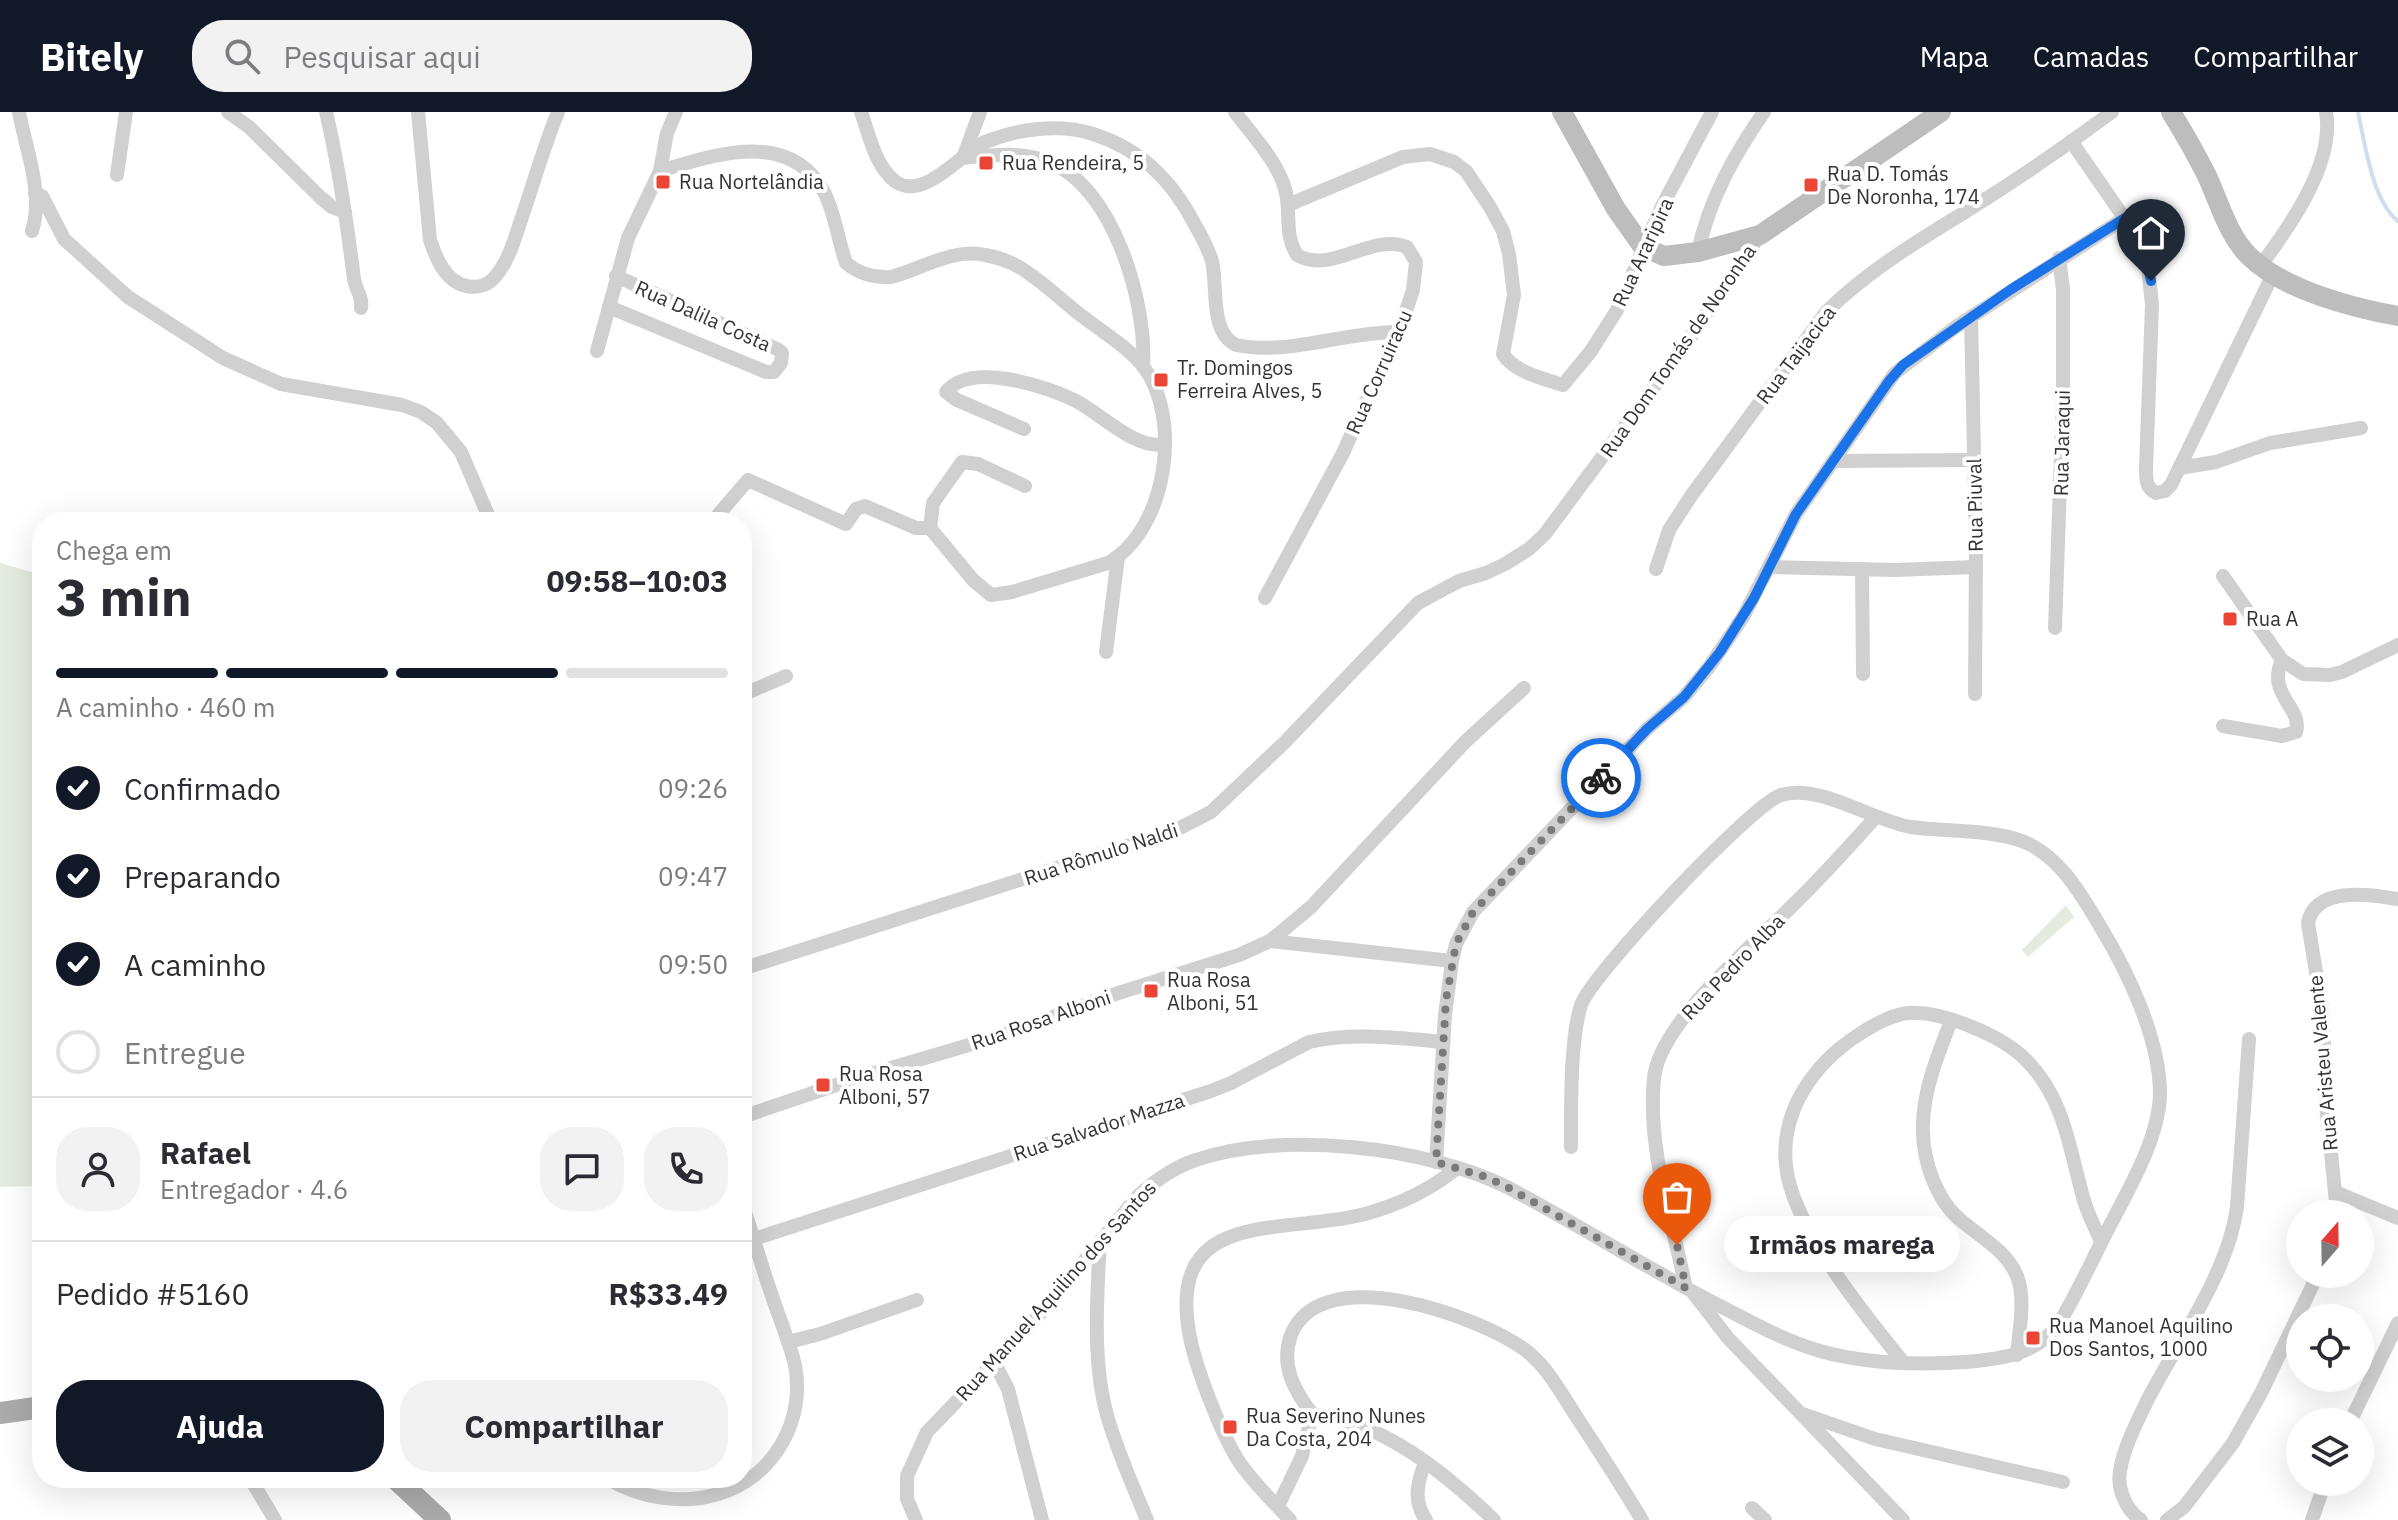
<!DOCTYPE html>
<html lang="pt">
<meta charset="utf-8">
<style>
:root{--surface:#fff;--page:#f2f2f3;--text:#2b2b33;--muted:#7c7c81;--line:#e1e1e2;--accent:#111827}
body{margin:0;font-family:"IBM Plex Sans",sans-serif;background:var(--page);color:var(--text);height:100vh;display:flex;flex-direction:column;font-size:30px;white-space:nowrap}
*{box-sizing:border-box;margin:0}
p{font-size:26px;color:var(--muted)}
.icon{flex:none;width:44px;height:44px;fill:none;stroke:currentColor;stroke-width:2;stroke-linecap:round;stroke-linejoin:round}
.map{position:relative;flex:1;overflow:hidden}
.details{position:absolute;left:32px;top:400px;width:720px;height:976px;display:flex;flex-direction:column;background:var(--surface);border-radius:32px;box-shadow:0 8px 32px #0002}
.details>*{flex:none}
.needle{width:52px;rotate:20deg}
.controls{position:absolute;left:2286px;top:1088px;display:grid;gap:16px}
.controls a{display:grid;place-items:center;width:88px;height:88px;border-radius:50%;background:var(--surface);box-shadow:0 8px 32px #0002;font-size:40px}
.pin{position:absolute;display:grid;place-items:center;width:68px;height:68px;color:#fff;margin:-82px -34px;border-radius:50% 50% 50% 0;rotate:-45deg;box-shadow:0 0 8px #0007}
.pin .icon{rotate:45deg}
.courier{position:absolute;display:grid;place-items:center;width:80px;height:80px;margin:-40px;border:6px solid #1a73e8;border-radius:50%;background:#fff;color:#222;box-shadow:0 2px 10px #0007}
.bubble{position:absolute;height:56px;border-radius:28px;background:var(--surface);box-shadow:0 8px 32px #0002;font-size:26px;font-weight:700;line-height:56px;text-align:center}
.summary em{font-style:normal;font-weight:700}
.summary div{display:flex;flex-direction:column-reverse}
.summary{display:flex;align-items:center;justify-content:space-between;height:136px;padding:0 24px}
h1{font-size:52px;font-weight:700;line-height:60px}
.bar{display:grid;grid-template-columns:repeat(4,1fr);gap:12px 8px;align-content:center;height:96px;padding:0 24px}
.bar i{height:10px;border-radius:6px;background:var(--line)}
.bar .active{background:var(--accent)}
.bar p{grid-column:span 4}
.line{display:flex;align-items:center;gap:20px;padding:0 24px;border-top:2px solid var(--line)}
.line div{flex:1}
.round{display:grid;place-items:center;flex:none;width:84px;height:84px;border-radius:32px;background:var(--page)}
ol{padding:0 24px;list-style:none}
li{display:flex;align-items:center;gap:24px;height:88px}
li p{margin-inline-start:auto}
li .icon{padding:8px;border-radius:50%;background:var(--accent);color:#fff;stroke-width:4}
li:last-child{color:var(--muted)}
li i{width:44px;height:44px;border:4px solid var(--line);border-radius:50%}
.button{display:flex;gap:16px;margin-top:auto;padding:16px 24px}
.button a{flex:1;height:92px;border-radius:32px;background:var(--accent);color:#fff;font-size:32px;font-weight:700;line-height:92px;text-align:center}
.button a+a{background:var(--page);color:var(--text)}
header{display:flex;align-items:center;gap:48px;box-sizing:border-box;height:112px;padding:0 40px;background:var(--accent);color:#fff}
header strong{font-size:38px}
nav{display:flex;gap:44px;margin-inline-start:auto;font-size:28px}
.search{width:560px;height:72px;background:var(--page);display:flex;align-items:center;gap:20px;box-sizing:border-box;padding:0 28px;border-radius:32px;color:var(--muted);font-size:30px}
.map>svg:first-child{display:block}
.green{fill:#e4ecdf}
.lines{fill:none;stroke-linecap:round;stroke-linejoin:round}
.stream{stroke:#ceddef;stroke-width:4}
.minor{stroke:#d0d0d0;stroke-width:14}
.secondary{stroke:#bdbdbd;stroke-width:20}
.primary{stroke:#ababab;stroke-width:22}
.done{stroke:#7a7a7a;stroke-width:8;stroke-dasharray:0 14.4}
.route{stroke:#1a73e8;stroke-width:10}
.poi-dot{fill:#ea4535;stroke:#fff;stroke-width:3}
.labels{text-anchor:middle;stroke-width:8;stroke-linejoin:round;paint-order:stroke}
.poi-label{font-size:20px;fill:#333;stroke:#fff;text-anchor:start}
.street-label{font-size:20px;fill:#333;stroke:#fff}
</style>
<header>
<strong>Bitely</strong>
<div class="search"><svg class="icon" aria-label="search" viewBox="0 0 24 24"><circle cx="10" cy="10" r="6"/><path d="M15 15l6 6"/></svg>Pesquisar aqui</div>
<nav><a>Mapa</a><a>Camadas</a><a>Compartilhar</a></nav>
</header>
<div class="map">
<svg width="2398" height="1408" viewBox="0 0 2398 1408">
<rect width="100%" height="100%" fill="#fff"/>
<!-- green -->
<g class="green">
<path d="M0,451L42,463V1074L0,1075Z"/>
<path d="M2066,793L2074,805L2028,845L2022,838Z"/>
</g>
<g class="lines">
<!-- stream -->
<path class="stream" d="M2358,0C2365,31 2372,89 2398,109"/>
<!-- minor -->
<g class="minor">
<path d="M19,0C26,38 44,82 32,119"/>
<path d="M228,0L249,15L320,85L332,95L345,100"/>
<path d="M326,0C339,55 347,111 354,167C356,178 363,186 361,196"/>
<path d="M418,0L430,128C436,146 445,169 466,174C477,176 487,174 494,166C509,150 515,125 522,105C534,70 544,34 558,0"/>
<path d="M861,0C869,22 875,55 896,70C925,89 962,40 985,30C1017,17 1060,11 1093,22C1140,37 1171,67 1194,111C1201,123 1208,136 1212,149C1218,174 1209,220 1236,233C1289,244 1343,220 1397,220"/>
<path d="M1235,0C1253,24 1280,52 1286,81C1291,103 1284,122 1297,143C1332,163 1370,121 1407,135L1416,150L1413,178L1403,208L1343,341L1265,486"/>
<path d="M2071,29L2134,120L2148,155L2152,193L2146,357C2146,367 2146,376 2156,381L2165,379L2171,373L2273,162"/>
<path d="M963,46C991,43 1022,39 1049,50C1114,75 1147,192 1143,254"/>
<path d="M963,46L980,0"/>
<path d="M660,59C713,43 789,16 824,80C835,101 838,128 846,151C859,162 875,166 891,165C922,157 952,136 985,143C996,145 1009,149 1019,155C1041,168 1061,188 1082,204C1101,219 1128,235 1143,254C1183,306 1167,418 1108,451L1012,480L991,483L973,468L930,416L933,391L962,350L978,352L1025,374"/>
<path d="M117,63L126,0"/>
<path d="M35,82L42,84L64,127L128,185L223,246L281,272L402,293L421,300L437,311L461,340L491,410"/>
<path d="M1288,93L1403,45L1430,42L1454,50L1466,59L1490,95L1503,119L1509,142L1514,183L1503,242C1514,260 1544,267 1563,273L1591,239L1617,198L1661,96L1712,0"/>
<path d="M1698,140C1709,88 1734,43 1764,0"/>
<path d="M2261,153C2290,114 2335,51 2326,0"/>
<path d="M609,195L766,260H774L781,251L782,241L779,238L616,164"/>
<path d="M1971,205L1976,431L1975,582"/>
<path d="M597,239L628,126L660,59L667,21L676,0"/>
<path d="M1024,317L957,288L946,280C970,249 1046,274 1076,289C1101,302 1136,338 1164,332"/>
<path d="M1833,349L1975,348"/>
<path d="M2179,356L2216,350L2270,331L2361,316"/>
<path d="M712,410L748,368L846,412L856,397L865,394L916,416H930"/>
<path d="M1769,455L1895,458L1976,455"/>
<path d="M1656,457L1669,418L1691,384L1827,199C1868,159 1916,130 1965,100C2015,69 2065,35 2112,0"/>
<path d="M1862,457L1863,562"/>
<path d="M2223,464L2282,548L2303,562L2330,563L2342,560L2398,533"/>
<path d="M2055,516L2063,287V177L2059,146"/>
<path d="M1106,540L1118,445"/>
<path d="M742,583L786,564"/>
<path d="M2223,614L2282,624L2296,620C2303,595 2266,583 2282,548"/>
<path d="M2398,787C2370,782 2315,774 2308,811L2323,903L2326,993L2335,1080L2398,1106"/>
<path d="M1270,829L1452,849"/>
<path d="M742,857L1082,748L1172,720L1211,700L1284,631L1418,491L1459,469L1486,461L1505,452L1529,437L1545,422L1680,240L1760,123"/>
<path d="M1951,909C1930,963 1910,1012 1933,1068C1939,1082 1945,1094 1956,1104C1976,1123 2006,1137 2017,1164C2026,1186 2019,1219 2017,1243"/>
<path d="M742,1005L857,966L1013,920L1109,884L1239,843L1270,829L1311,795L1465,630L1524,576"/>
<path d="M1436,1050L1445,903L1452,849L1456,832L1473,800L1647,617L1684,585L1709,555L1743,505L1796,402L1895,261L1957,214L2125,106"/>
<path d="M2335,1080L2337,1102"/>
<path d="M754,1127L1211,979L1231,971L1309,930C1352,920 1399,926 1443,930"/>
<path d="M1100,1130C1097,1185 1092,1249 1107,1303C1117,1339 1133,1374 1147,1408"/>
<path d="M1686,1176C1672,1108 1647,1036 1654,966C1660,909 1757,830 1797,789C1825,762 1850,733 1876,705"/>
<path d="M1694,1182L1728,1226L1903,1408"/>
<path d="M788,1230L820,1222L917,1188"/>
<path d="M994,1250L1008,1277L1042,1408"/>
<path d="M1903,1250C1865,1203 1792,1114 1786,1054C1780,998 1815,951 1858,923C1873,913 1891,903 1908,901C1942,899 2001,923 2025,947C2064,985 2069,1035 2083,1085C2087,1101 2095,1115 2101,1130"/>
<path d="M1312,1302C1382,1309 1445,1361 1494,1408"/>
<path d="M1803,1302L1875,1327L2063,1370"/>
<path d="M2350,1310L2398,1211"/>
<path d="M1425,1351C1417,1371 1413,1389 1426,1408"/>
<path d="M250,1366L275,1408"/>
<path d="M607,1366C639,1386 682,1393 718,1382C773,1366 806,1309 795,1253C789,1228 778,1203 770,1178C760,1149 752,1120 742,1091"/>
<path d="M1278,1394L1302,1344L1312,1302C1294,1278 1280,1253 1291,1223C1321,1147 1478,1204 1524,1237C1547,1254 1561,1281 1576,1304C1599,1339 1621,1373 1642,1408"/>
<path d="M1752,1396L1765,1408"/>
<path d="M916,1408L907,1387V1364L927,1320L1034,1209L1139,1083C1156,1068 1174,1055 1196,1048C1281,1018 1427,1035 1507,1075C1579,1113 1648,1157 1720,1194C1753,1211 1785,1229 1820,1239C1866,1252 1919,1253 1966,1250C2001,1247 2035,1243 2058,1213C2074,1187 2087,1159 2101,1131C2122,1088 2159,1031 2160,982C2160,927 2128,860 2100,814C2081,782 2059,743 2022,729C1988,717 1947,720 1911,715C1873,709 1819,671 1781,683C1752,692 1591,863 1581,893C1570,927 1571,997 1571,1035"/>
<path d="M1290,1408C1273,1389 1252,1370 1238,1348C1221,1321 1198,1261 1191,1230C1161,1093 1282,1124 1365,1102C1398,1093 1430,1078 1457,1056"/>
<path d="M2141,1408C2126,1398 2117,1377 2120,1359C2124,1334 2138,1308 2149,1285C2180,1226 2228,1161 2237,1095L2249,927"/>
<path d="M2167,1408L2184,1395L2233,1331L2261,1281L2318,1162"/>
<path d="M2312,1408L2325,1370"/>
</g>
<!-- secondary -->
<g class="secondary">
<path d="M1562,0L1616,97L1643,135L1664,144L1698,140L1760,123L1941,0"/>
<path d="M2171,0C2184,21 2196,42 2207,64C2220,92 2228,124 2250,145C2284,178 2353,196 2398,204"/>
</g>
<!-- primary -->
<g class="primary">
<path d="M0,1301L42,1295"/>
<path d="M395,1366L440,1408"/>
</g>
</g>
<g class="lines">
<!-- done -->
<path class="done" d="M1601,666L1473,800L1456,832L1446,888L1436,1050L1486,1065L1507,1075L1686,1176L1677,1133"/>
<!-- route -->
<path class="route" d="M1601,666L1647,617L1684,585L1720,540L1754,486L1796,402L1889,269L1903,253L2010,178L2125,106L2145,143L2151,169"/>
</g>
<!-- markers -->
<g class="poi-dot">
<rect x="978" y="43" width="16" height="16" rx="4"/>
<rect x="655" y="62" width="16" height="16" rx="4"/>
<rect x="1803" y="65" width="16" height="16" rx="4"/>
<rect x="1153" y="260" width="16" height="16" rx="4"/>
<rect x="2222" y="499" width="16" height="16" rx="4"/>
<rect x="1143" y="871" width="16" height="16" rx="4"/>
<rect x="815" y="965" width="16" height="16" rx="4"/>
<rect x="2025" y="1218" width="16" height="16" rx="4"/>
<rect x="1222" y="1307" width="16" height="16" rx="4"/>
</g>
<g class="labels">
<!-- poi labels -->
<g class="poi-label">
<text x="1002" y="58">Rua Rendeira, 5</text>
<text x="1827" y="69">Rua D. Tomás<tspan x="1827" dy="23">De Noronha, 174</tspan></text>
<text x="679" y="77">Rua Nortelândia</text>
<text x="1177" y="263">Tr. Domingos<tspan x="1177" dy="23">Ferreira Alves, 5</tspan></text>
<text x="2246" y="514">Rua A</text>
<text x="1167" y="875">Rua Rosa<tspan x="1167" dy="23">Alboni, 51</tspan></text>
<text x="839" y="969">Rua Rosa<tspan x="839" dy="23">Alboni, 57</tspan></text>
<text x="2049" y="1221">Rua Manoel Aquilino<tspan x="2049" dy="23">Dos Santos, 1000</tspan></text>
<text x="1246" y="1311">Rua Severino Nunes<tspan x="1246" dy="23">Da Costa, 204</tspan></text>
</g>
<!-- street labels -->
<g class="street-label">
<text transform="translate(1643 140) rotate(-65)" y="7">Rua Araripira</text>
<text transform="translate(703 204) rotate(24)" y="7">Rua Dalila Costa</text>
<text transform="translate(1678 239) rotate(-55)" y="7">Rua Dom Tomás de Noronha</text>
<text transform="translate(1796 243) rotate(-53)" y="7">Rua Taijacica</text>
<text transform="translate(1379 260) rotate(-66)" y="7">Rua Corruiracu</text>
<text transform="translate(2062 331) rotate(-89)" y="7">Rua Jaraqui</text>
<text transform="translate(1975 393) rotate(-91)" y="7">Rua Piuval</text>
<text transform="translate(1101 742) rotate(-18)" y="7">Rua Rômulo Naldi</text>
<text transform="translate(1733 855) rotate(-46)" y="7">Rua Pedro Alba</text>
<text transform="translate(1041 908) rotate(-19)" y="7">Rua Rosa Alboni</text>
<text transform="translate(2323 951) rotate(-95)" y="7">Rua Aristeu Valente</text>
<text transform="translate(1099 1015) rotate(-18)" y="7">Rua Salvador Mazza</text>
<text transform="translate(1056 1179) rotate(-48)" y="7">Rua Manuel Aquilino dos Santos</text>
</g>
</g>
</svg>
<div class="controls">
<a><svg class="needle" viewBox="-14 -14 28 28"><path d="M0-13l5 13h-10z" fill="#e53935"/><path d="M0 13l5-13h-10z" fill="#7c7c81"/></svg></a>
<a><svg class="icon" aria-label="locate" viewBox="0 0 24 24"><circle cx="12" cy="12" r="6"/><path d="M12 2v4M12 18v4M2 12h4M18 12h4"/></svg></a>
<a><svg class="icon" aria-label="layers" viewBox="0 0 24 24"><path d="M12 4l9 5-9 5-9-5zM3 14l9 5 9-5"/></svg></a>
</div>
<div class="pin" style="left:1677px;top:1133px;background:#ea580c"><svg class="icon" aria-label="bag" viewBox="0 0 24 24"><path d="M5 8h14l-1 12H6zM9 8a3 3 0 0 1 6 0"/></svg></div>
<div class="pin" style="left:2151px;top:169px;background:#1f2937"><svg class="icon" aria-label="home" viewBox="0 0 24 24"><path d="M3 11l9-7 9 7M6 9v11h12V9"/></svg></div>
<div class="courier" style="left:1601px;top:666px"><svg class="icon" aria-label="bike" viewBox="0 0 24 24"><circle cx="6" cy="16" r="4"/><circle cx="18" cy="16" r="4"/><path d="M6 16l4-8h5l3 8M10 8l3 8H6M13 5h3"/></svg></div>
<div class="bubble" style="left:1724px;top:1104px;width:236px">Irmãos marega</div>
<section class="details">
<div class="summary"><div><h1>3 min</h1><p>Chega em</p></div><em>09:58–10:03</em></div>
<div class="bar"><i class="active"></i><i class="active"></i><i class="active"></i><i></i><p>A caminho · 460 m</p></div>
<ol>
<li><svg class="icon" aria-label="check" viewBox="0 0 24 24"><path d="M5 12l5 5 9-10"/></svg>Confirmado<p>09:26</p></li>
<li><svg class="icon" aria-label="check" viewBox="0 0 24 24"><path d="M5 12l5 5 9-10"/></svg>Preparando<p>09:47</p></li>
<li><svg class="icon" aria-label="check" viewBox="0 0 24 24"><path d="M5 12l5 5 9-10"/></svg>A caminho<p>09:50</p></li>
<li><i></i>Entregue</li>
</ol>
<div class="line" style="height:144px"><a class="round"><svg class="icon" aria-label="person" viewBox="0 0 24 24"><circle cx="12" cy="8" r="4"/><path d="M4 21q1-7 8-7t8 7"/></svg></a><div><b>Rafael</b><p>Entregador · 4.6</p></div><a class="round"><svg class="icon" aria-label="chat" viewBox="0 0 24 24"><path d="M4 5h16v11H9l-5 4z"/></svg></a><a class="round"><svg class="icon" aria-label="phone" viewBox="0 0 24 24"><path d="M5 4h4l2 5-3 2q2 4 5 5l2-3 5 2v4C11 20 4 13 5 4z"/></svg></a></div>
<div class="line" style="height:104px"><div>Pedido #5160</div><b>R$33.49</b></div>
<div class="button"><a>Ajuda</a><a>Compartilhar</a></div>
</section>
</div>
